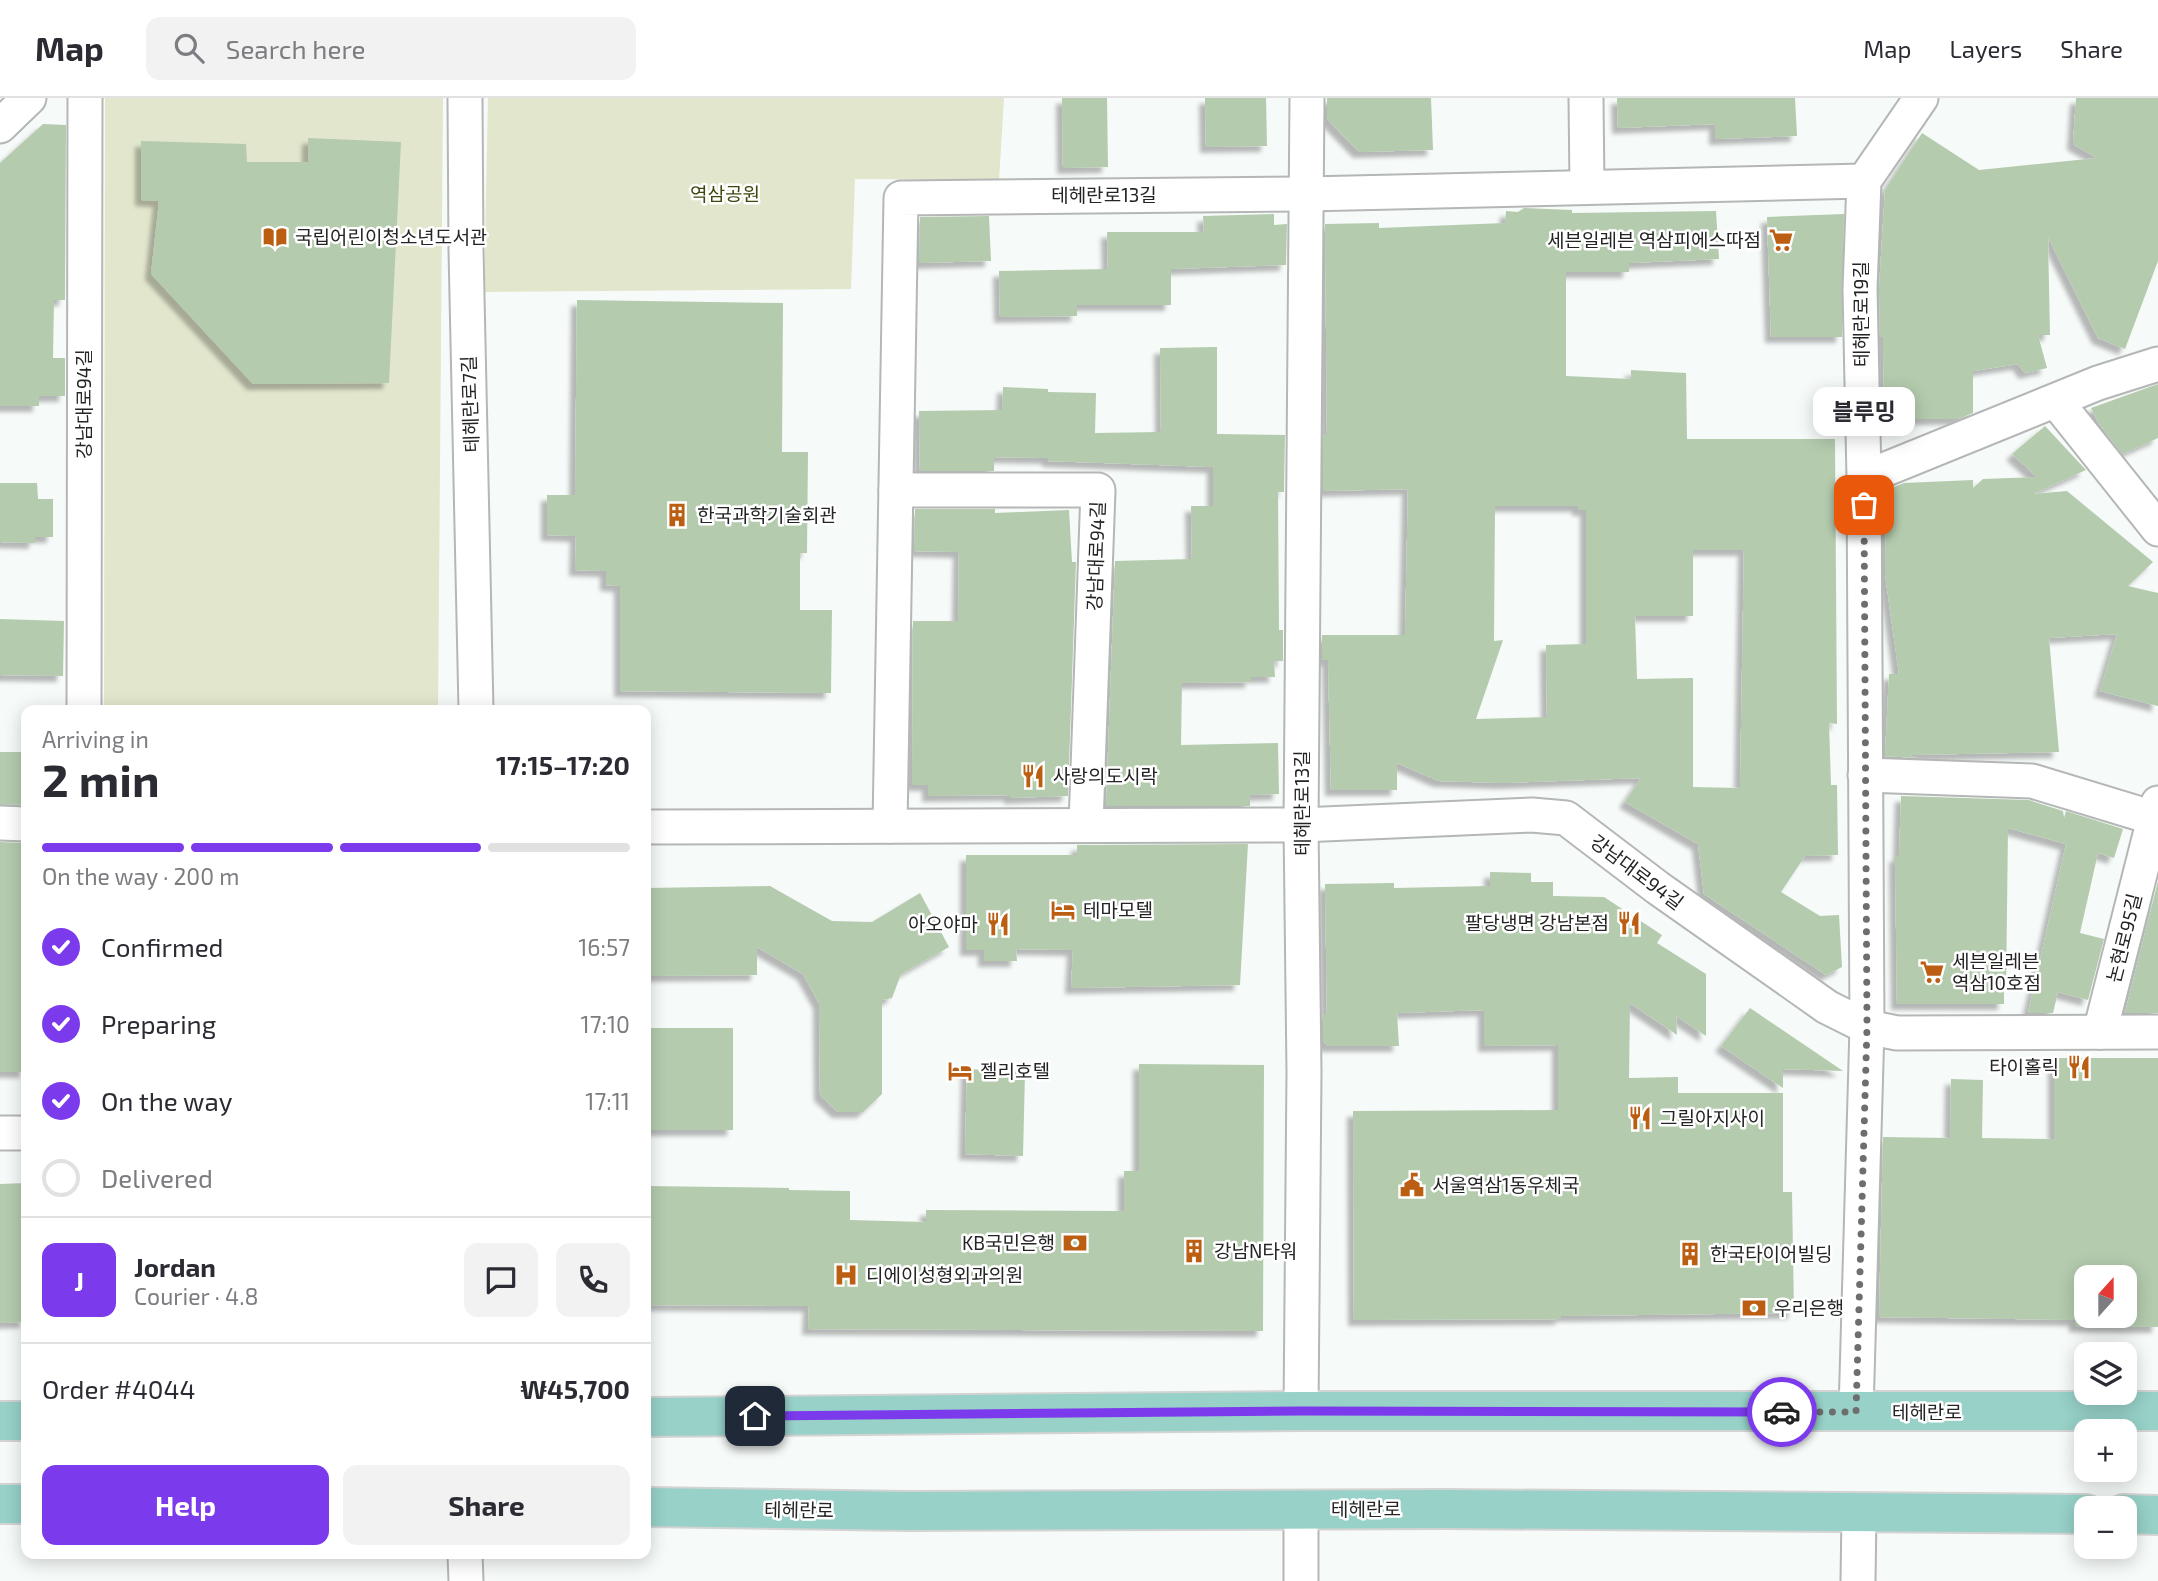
<!DOCTYPE html>
<meta charset="utf-8">
<style>
:root{--surface:#fff;--page:#f2f2f3;--text:#2b2b33;--muted:#7c7c81;--line:#e1e1e2;--accent:#7c3aed}
body{margin:0;font-family:"Exo 2","Noto Sans KR",sans-serif;background:var(--page);color:var(--text);height:100vh;display:flex;flex-direction:column;font-size:26px;white-space:nowrap}
*{box-sizing:border-box;margin:0}
p{font-size:23px;color:var(--muted)}
.icon{flex:none;width:38px;height:38px;fill:none;stroke:currentColor;stroke-width:2;stroke-linecap:round;stroke-linejoin:round}
.map{position:relative;flex:1;overflow:hidden}
.panel{position:absolute;left:21px;top:607px;width:630px;height:854px;display:flex;flex-direction:column;background:var(--surface);border-radius:14px;box-shadow:0 4px 18px #0003}
.panel>*{flex:none}
.needle{width:46px;rotate:21deg}
.fabs{position:absolute;left:2074px;top:1167px;display:grid;gap:14px}
.fabs a{display:grid;place-items:center;width:63px;height:63px;border-radius:14px;background:var(--surface);box-shadow:0 4px 18px #0003;font-size:35px}
.pin{position:absolute;display:grid;place-items:center;width:60px;height:60px;color:#fff;margin:-30px;border-radius:14px;box-shadow:0 4px 10px #0006}
.courier{position:absolute;display:grid;place-items:center;width:70px;height:70px;margin:-35px;border:5px solid #7c3aed;border-radius:50%;background:#fff;color:#222;box-shadow:0 2px 9px #0007}
.bubble{position:absolute;height:49px;border-radius:14px;background:var(--surface);box-shadow:0 4px 18px #0003;font-size:23px;font-weight:700;line-height:49px;text-align:center}
.overview em{font-style:normal;font-weight:700}
.overview div{display:flex;flex-direction:column-reverse}
.overview{display:flex;align-items:center;justify-content:space-between;height:119px;padding:0 21px}
h1{font-size:46px;font-weight:700;line-height:52px}
.bar{display:grid;grid-template-columns:repeat(4,1fr);gap:10px 7px;align-content:center;height:84px;padding:0 21px}
.bar i{height:9px;border-radius:5px;background:var(--line)}
.bar .current{background:var(--accent)}
.bar p{grid-column:span 4}
.line{display:flex;align-items:center;gap:18px;padding:0 21px;border-top:2px solid var(--line)}
.line div{flex:1}
.round{display:grid;place-items:center;flex:none;width:74px;height:74px;border-radius:14px;background:var(--page)}
ol{padding:0 21px;list-style:none}
li{display:flex;align-items:center;gap:21px;height:77px}
li p{margin-inline-start:auto}
li .icon{padding:7px;border-radius:50%;background:var(--accent);color:#fff;stroke-width:4}
li:last-child{color:var(--muted)}
li i{width:38px;height:38px;border:4px solid var(--line);border-radius:50%}
.action{display:flex;gap:14px;margin-top:auto;padding:14px 21px}
.action a{flex:1;height:80px;border-radius:14px;background:var(--accent);color:#fff;font-size:28px;font-weight:700;line-height:80px;text-align:center}
.action a+a{background:var(--page);color:var(--text)}
header{display:flex;align-items:center;gap:42px;box-sizing:border-box;height:98px;padding:0 35px;background:var(--surface);border-bottom:2px solid var(--line)}
header strong{font-size:33px}
nav{display:flex;gap:38px;margin-inline-start:auto;font-size:24px}
.search{width:490px;height:63px;background:var(--page);display:flex;align-items:center;gap:18px;box-sizing:border-box;padding:0 24px;border-radius:14px;color:var(--muted);font-size:26px}
.map>svg:first-child{display:block}
.green{fill:#e1e6cc}
.building{fill:#b4cbae;fill-rule:evenodd;filter:url(#shadow)}
.lines{fill:none;stroke-linecap:round;stroke-linejoin:round}
.street-casing{stroke:#b4b7b5;stroke-width:37}
.primary-casing{stroke:#d3d3d3;stroke-width:42}
.street{stroke:#fff;stroke-width:33}
.primary{stroke:#97d1c8;stroke-width:38}
.done{stroke:#6d6f6e;stroke-width:7;stroke-dasharray:0 12.6}
.route{stroke:#7c3aed;stroke-width:9}
.labels{text-anchor:middle;stroke-width:5;stroke-linejoin:round;paint-order:stroke}
.park-label{font-size:19px;fill:#3f460e;stroke:#fff}
.street-label{font-size:19px;fill:#232423;stroke:#fff}
.poi-label{font-size:19px;fill:#232423;stroke:#fff;text-anchor:start}
</style>
<header>
<strong>Map</strong>
<div class="search"><svg class="icon" aria-label="search" viewBox="0 0 24 24"><circle cx="10" cy="10" r="6"/><path d="M15 15l6 6"/></svg>Search here</div>
<nav><a>Map</a><a>Layers</a><a>Share</a></nav>
</header>
<div class="map">
<svg width="2158" height="1483" viewBox="0 0 2158 1483">
<defs>
<filter id="shadow"><feDropShadow dx="-6" dy="6" stdDeviation="2" flood-color="#0004"/></filter>
</defs>
<rect width="100%" height="100%" fill="#f6faf8"/>
<!-- green -->
<g class="green">
<path d="M105,0H443L438,612H104Z"/>
<path d="M488,0H1004L999,82L855,81L851,191L484,194Z"/>
</g>
<!-- building -->
<g class="building">
<path d="M1062,0H1107L1108,69L1063,70Z"/>
<path d="M1205,0H1266L1267,48L1206,49Z"/>
<path d="M1327,0H1431L1433,52L1359,54L1327,21Z"/>
<path d="M1617,0H1795L1797,38L1715,41V26L1618,30Z"/>
<path d="M2076,0H2158V163L2125,251L2098,240L2048,139L2050,237H2038L2047,270L2025,275L2018,266L1973,273V315L1958,321H1884L1883,239H1880L1879,191L1885,92L1922,35L1979,72L2097,60L2073,46Z"/>
<path d="M43,26L66,27L65,202H54L53,260H65V298H39V308H0V65Z"/>
<path d="M308,40L401,44L389,285L253,286L151,176L159,103L141,102V43L246,46L247,64H308Z"/>
<path d="M1524,110L1572,112V115L1716,113L1719,161L1629,165V174H1566V278L1631,281V272L1686,275L1687,341H1835L1837,626L1829,625L1831,687H1837L1838,757L1805,758L1781,794L1820,818L1839,817L1842,869L1826,877L1704,796L1698,746L1625,704L1641,680L1504,685L1439,683L1397,665V692H1331L1328,562H1322V537H1405L1408,391L1323,393V336H1327L1325,126L1379,125V130L1505,125L1506,113L1518,114ZM1495,408H1578V412H1586V546L1546,547L1547,619L1476,621L1503,542L1494,543ZM1693,452H1744L1740,690L1693,689V580L1637,581L1635,518H1693Z"/>
<path d="M1274,116V127L1287,126L1286,167L1171,171V207H1077V218L1000,219L999,173L1108,171L1107,134H1204L1203,118Z"/>
<path d="M1844,116L1842,239H1771L1767,119Z"/>
<path d="M989,118L991,163L919,165L920,119Z"/>
<path d="M577,202L783,205L782,354H808L807,455H800V512H832L831,595L620,593V488L606,487V473L575,472L576,438L547,437V397H575Z"/>
<path d="M1217,249V336L1285,337L1284,394H1278L1279,532H1283V563H1274L1275,579H1251V584L1182,585L1181,647L1278,645L1279,696L1250,697V708H1106L1115,463L1192,461L1191,408H1213V369L1048,363V360L994,359V373H920L919,313L1002,312L1003,289L1048,291V294L1096,295L1095,335L1161,334L1160,250Z"/>
<path d="M2158,286V340L2122,356L2098,324L2091,310Z"/>
<path d="M2045,328L2086,372L2033,396L2067,393L2153,464L2128,488L2158,495V608L2100,593L2117,536L2049,540L2059,654L1909,657L1918,660L1885,658L1889,576H1899L1885,476L1886,392L1904,385L1973,382V390L1983,381L2037,379L2012,356Z"/>
<path d="M0,385H37L38,401H53V439H35V445L0,444Z"/>
<path d="M915,411H995V415L1069,412L1072,464H1076L1068,698L1010,700V697L928,698V687H912L913,523H958L959,454L914,453Z"/>
<path d="M0,521L64,523L63,578L0,577Z"/>
<path d="M0,654H26V707L0,706Z"/>
<path d="M1901,698L2029,702L2063,713L2064,720L2066,713L2123,731L2114,760L2098,755L2080,835L2104,841L2088,902L2058,894L2053,915H2028L2066,746L2008,730L2006,893H2004V906H1897L1895,758H1899Z"/>
<path d="M0,744L26,745V974H0Z"/>
<path d="M1248,746L1240,887L1071,890L1073,852L1016,851L1017,863H984V852H966V757H1077V747Z"/>
<path d="M1490,774L1531,775V784H1553V798L1604,799L1662,837L1657,845L1706,876V938L1676,918L1677,937L1630,905L1629,980L1678,979V995H1783V1094H1792L1794,1215L1561,1218V1221L1354,1222L1353,1013L1558,1012V947L1484,948V912L1397,915L1399,948H1328L1323,943V916H1327L1325,786L1394,785V790L1490,788Z"/>
<path d="M2158,783V915H2125Z"/>
<path d="M770,788L832,823L872,824L920,795L949,849L901,876L892,900L882,902V996L863,1014H838L820,997L819,905L803,876L757,849V877L646,878V790Z"/>
<path d="M1750,910L1843,973L1783,971V990L1721,948Z"/>
<rect x="646" y="930" width="87" height="102"/>
<path d="M2054,960H2158V1229L2075,1228V1222L1879,1219L1883,1039L1950,1040L1951,981L1983,982L1982,1040L2054,1041ZM2086,1180H2124V1218H2086Z"/>
<path d="M1139,966L1264,967L1263,1233L808,1231L809,1208L646,1207V1088L789,1090V1092L850,1093V1122L926,1124V1112L1124,1113V1073H1139Z"/>
<path d="M967,971L1025,974L1023,1058L965,1056Z"/>
<path d="M26,1085V1224L0,1225V1086Z"/>
</g>
<g class="lines">
<!-- street casing -->
<g class="street-casing">
<g id="street">
<path d="M465,0L466,152L476,612"/>
<path d="M1586,0L1587,88"/>
<path d="M0,28L29,0"/>
<path d="M2056,303L2158,431"/>
<path d="M1864,380L2098,285L2158,266"/>
<path d="M896,392H1098L1086,726"/>
<path d="M84,612L85,0"/>
<path d="M1865,677L2032,683L2154,720"/>
<path d="M0,725L26,726"/>
<path d="M890,728L901,100L1307,96L1864,83"/>
<path d="M646,729L1301,727L1532,717L1566,720L1658,790L1827,909L1867,929L1897,935L2158,934"/>
<path d="M2100,934L2158,705"/>
<path d="M0,1035H26"/>
<path d="M1301,1313L1304,974L1301,727L1307,0"/>
<path d="M1856,1314L1867,929L1864,380L1860,191L1864,83L1921,0"/>
<path d="M1301,1411V1483"/>
<path d="M465,1456L466,1483"/>
<path d="M1858,1483L1859,1415"/>
</g>
</g>
<!-- primary casing -->
<g class="primary-casing">
<g id="primary">
<path d="M646,1319L1301,1313H2158"/>
<path d="M0,1323H26"/>
<path d="M0,1406H26"/>
<path d="M646,1409L907,1413L1444,1411L2086,1416"/>
<path d="M2124,1416L2158,1417"/>
</g>
</g>
<!-- street -->
<use href="#street" class="street"/>
<!-- primary -->
<use href="#primary" class="primary"/>
</g>
<g class="lines">
<!-- done -->
<path class="done" d="M1782,1314H1856L1867,929L1864,407"/>
<!-- route -->
<path class="route" d="M755,1318L1301,1313L1782,1314"/>
</g>
<!-- icons -->
<defs>
<g id="library-bare" transform="scale(1.89)"><path d="M-6-4Q-3-5.5-.7-3.5V5Q-3 3-6 4ZM6-4Q3-5.5 .7-3.5V5Q3 3 6 4Z" fill="#bc5e12" stroke="#fff" stroke-width="2.5" paint-order="stroke"/></g>
<g id="supermarket-bare" transform="scale(1.89)"><path d="M-6-5.5h2.5l.6 2H6L4.5 2H-2.5L-4.4-4H-6ZM-1.5 3.2a1.3 1.3 0 1 0 .1 0ZM3 3.2a1.3 1.3 0 1 0 .1 0Z" fill="#bc5e12" stroke="#fff" stroke-width="2.5" paint-order="stroke"/></g>
<g id="building-bare" transform="scale(1.89)"><path d="M-4-6H4V6H1V3H-1V6H-4ZM-2.5-4.3h1.7v1.8h-1.7ZM.8-4.3h1.7v1.8H.8ZM-2.5-1h1.7V.8h-1.7ZM.8-1h1.7V.8H.8Z" fill="#bc5e12" stroke="#fff" stroke-width="2.5" paint-order="stroke"/></g>
<g id="restaurant-bare" transform="scale(1.89)"><path d="M-5-6h1v4h1v-4h1v4h1v-4h1v5L-1.5 .5V6h-2V.5L-5-1ZM5-6V6H3V1.5H1.5Q1.5-4 5-6Z" fill="#bc5e12" stroke="#fff" stroke-width="2.5" paint-order="stroke"/></g>
<g id="hotel-bare" transform="scale(1.89)"><path d="M-6-4.5h1.5V1H6V5H4.5V3h-9V5H-6ZM-4 0a1.8 1.8 0 1 1 3.6 0ZM.5 0V-2.5h3Q6-2.5 6 0Z" fill="#bc5e12" stroke="#fff" stroke-width="2.5" paint-order="stroke"/></g>
<g id="civic-bare" transform="scale(1.89)"><path d="M-.6-6.5H3V-4.5H.6V-3L4-1V1h2V6H-6V1h2V-1L-.6-3ZM-1.2 2.5V6h2.4V2.5Z" fill="#bc5e12" stroke="#fff" stroke-width="2.5" paint-order="stroke"/></g>
<g id="bank-bare" transform="scale(1.89)"><path d="M-6-4H6V4H-6ZM0-2.3a2.3 2.3 0 1 0 0 4.6a2.3 2.3 0 1 0 0-4.6Z" fill="#bc5e12" stroke="#fff" stroke-width="2.5" paint-order="stroke"/></g>
<g id="hospital-bare" transform="scale(1.89)"><path d="M-5-5h3v3.5h4V-5h3V5h-3V1.5h-4V5h-3Z" fill="#bc5e12" stroke="#fff" stroke-width="2.5" paint-order="stroke"/></g>
</defs>
<g fill-rule="evenodd">
<use href="#library-bare" x="275" y="139"/>
<use href="#supermarket-bare" x="1781" y="142"/>
<use href="#building-bare" x="677" y="417"/>
<use href="#restaurant-bare" x="1033" y="678"/>
<use href="#hotel-bare" x="1063" y="812"/>
<use href="#restaurant-bare" x="1629" y="825"/>
<use href="#restaurant-bare" x="998" y="826"/>
<use href="#supermarket-bare" x="1932" y="874"/>
<use href="#restaurant-bare" x="2079" y="969"/>
<use href="#hotel-bare" x="960" y="973"/>
<use href="#restaurant-bare" x="1640" y="1020"/>
<use href="#civic-bare" x="1412" y="1087"/>
<use href="#bank-bare" x="1075" y="1145"/>
<use href="#building-bare" x="1194" y="1153"/>
<use href="#building-bare" x="1690" y="1156"/>
<use href="#hospital-bare" x="846" y="1177"/>
<use href="#bank-bare" x="1754" y="1210"/>
</g>
<g class="labels">
<!-- park labels -->
<g class="park-label">
<text x="725" y="103">역삼공원</text>
</g>
<!-- street labels -->
<g class="street-label">
<text x="1104" y="104">테헤란로13길</text>
<text transform="translate(1861 216) rotate(-90)" y="7">테헤란로19길</text>
<text transform="translate(84 306) rotate(-90)" y="7">강남대로94길</text>
<text transform="translate(470 306) rotate(-92)" y="7">테헤란로7길</text>
<text transform="translate(1096 458) rotate(-88)" y="7">강남대로94길</text>
<text transform="translate(1302 705) rotate(-90)" y="7">테헤란로13길</text>
<text transform="translate(1637 774) rotate(37)" y="7">강남대로94길</text>
<text transform="translate(2124 840) rotate(-76)" y="7">논현로95길</text>
<text x="1927" y="1321">테헤란로</text>
<text x="1366" y="1418">테헤란로</text>
<text transform="translate(799 1412) rotate(1)" y="7">테헤란로</text>
</g>
<!-- poi labels -->
<g class="poi-label">
<text x="295" y="146">국립어린이청소년도서관</text>
<text x="1761" y="149" text-anchor="end">세븐일레븐 역삼피에스따점</text>
<text x="697" y="424">한국과학기술회관</text>
<text x="1053" y="685">사랑의도시락</text>
<text x="1083" y="819">테마모텔</text>
<text x="1609" y="832" text-anchor="end">팔당냉면 강남본점</text>
<text x="978" y="833" text-anchor="end">아오야마</text>
<text x="1952" y="870">세븐일레븐<tspan x="1952" dy="22">역삼10호점</tspan></text>
<text x="2059" y="976" text-anchor="end">타이홀릭</text>
<text x="980" y="980">젤리호텔</text>
<text x="1660" y="1027">그릴아지사이</text>
<text x="1432" y="1094">서울역삼1동우체국</text>
<text x="1055" y="1152" text-anchor="end">KB국민은행</text>
<text x="1214" y="1160">강남N타워</text>
<text x="1710" y="1163">한국타이어빌딩</text>
<text x="866" y="1184">디에이성형외과의원</text>
<text x="1774" y="1217">우리은행</text>
</g>
</g>
</svg>
<div class="fabs">
<a><svg class="needle" viewBox="-14 -14 28 28"><path d="M0-13l5 13h-10z" fill="#e53935"/><path d="M0 13l5-13h-10z" fill="#7c7c81"/></svg></a>
<a><svg class="icon" aria-label="layers" viewBox="0 0 24 24"><path d="M12 4l9 5-9 5-9-5zM3 14l9 5 9-5"/></svg></a>
<a>+</a>
<a>−</a>
</div>
<div class="pin" style="left:1864px;top:407px;background:#ea580c"><svg class="icon" aria-label="bag" viewBox="0 0 24 24"><path d="M5 8h14l-1 12H6zM9 8a3 3 0 0 1 6 0"/></svg></div>
<div class="pin" style="left:755px;top:1318px;background:#1f2937"><svg class="icon" aria-label="home" viewBox="0 0 24 24"><path d="M3 11l9-7 9 7M6 9v11h12V9"/></svg></div>
<div class="courier" style="left:1782px;top:1314px"><svg class="icon" aria-label="car" viewBox="0 0 24 24"><path d="M5 17H2v-5l4-1 3-4h7l3 4 3 1v5h-3M9 17h6M6 11h13"/><circle cx="7" cy="17" r="2"/><circle cx="17" cy="17" r="2"/></svg></div>
<div class="bubble" style="left:1813px;top:289px;width:102px">블루밍</div>
<section class="panel">
<div class="overview"><div><h1>2 min</h1><p>Arriving in</p></div><em>17:15–17:20</em></div>
<div class="bar"><i class="current"></i><i class="current"></i><i class="current"></i><i></i><p>On the way · 200 m</p></div>
<ol>
<li><svg class="icon" aria-label="check" viewBox="0 0 24 24"><path d="M5 12l5 5 9-10"/></svg>Confirmed<p>16:57</p></li>
<li><svg class="icon" aria-label="check" viewBox="0 0 24 24"><path d="M5 12l5 5 9-10"/></svg>Preparing<p>17:10</p></li>
<li><svg class="icon" aria-label="check" viewBox="0 0 24 24"><path d="M5 12l5 5 9-10"/></svg>On the way<p>17:11</p></li>
<li><i></i>Delivered</li>
</ol>
<div class="line" style="height:126px"><b class="round" style="background:var(--accent);color:#fff">J</b><div><b>Jordan</b><p>Courier · 4.8</p></div><a class="round"><svg class="icon" aria-label="chat" viewBox="0 0 24 24"><path d="M4 5h16v11H9l-5 4z"/></svg></a><a class="round"><svg class="icon" aria-label="phone" viewBox="0 0 24 24"><path d="M5 4h4l2 5-3 2q2 4 5 5l2-3 5 2v4C11 20 4 13 5 4z"/></svg></a></div>
<div class="line" style="height:91px"><div>Order #4044</div><b>₩45,700</b></div>
<div class="action"><a>Help</a><a>Share</a></div>
</section>
</div>
